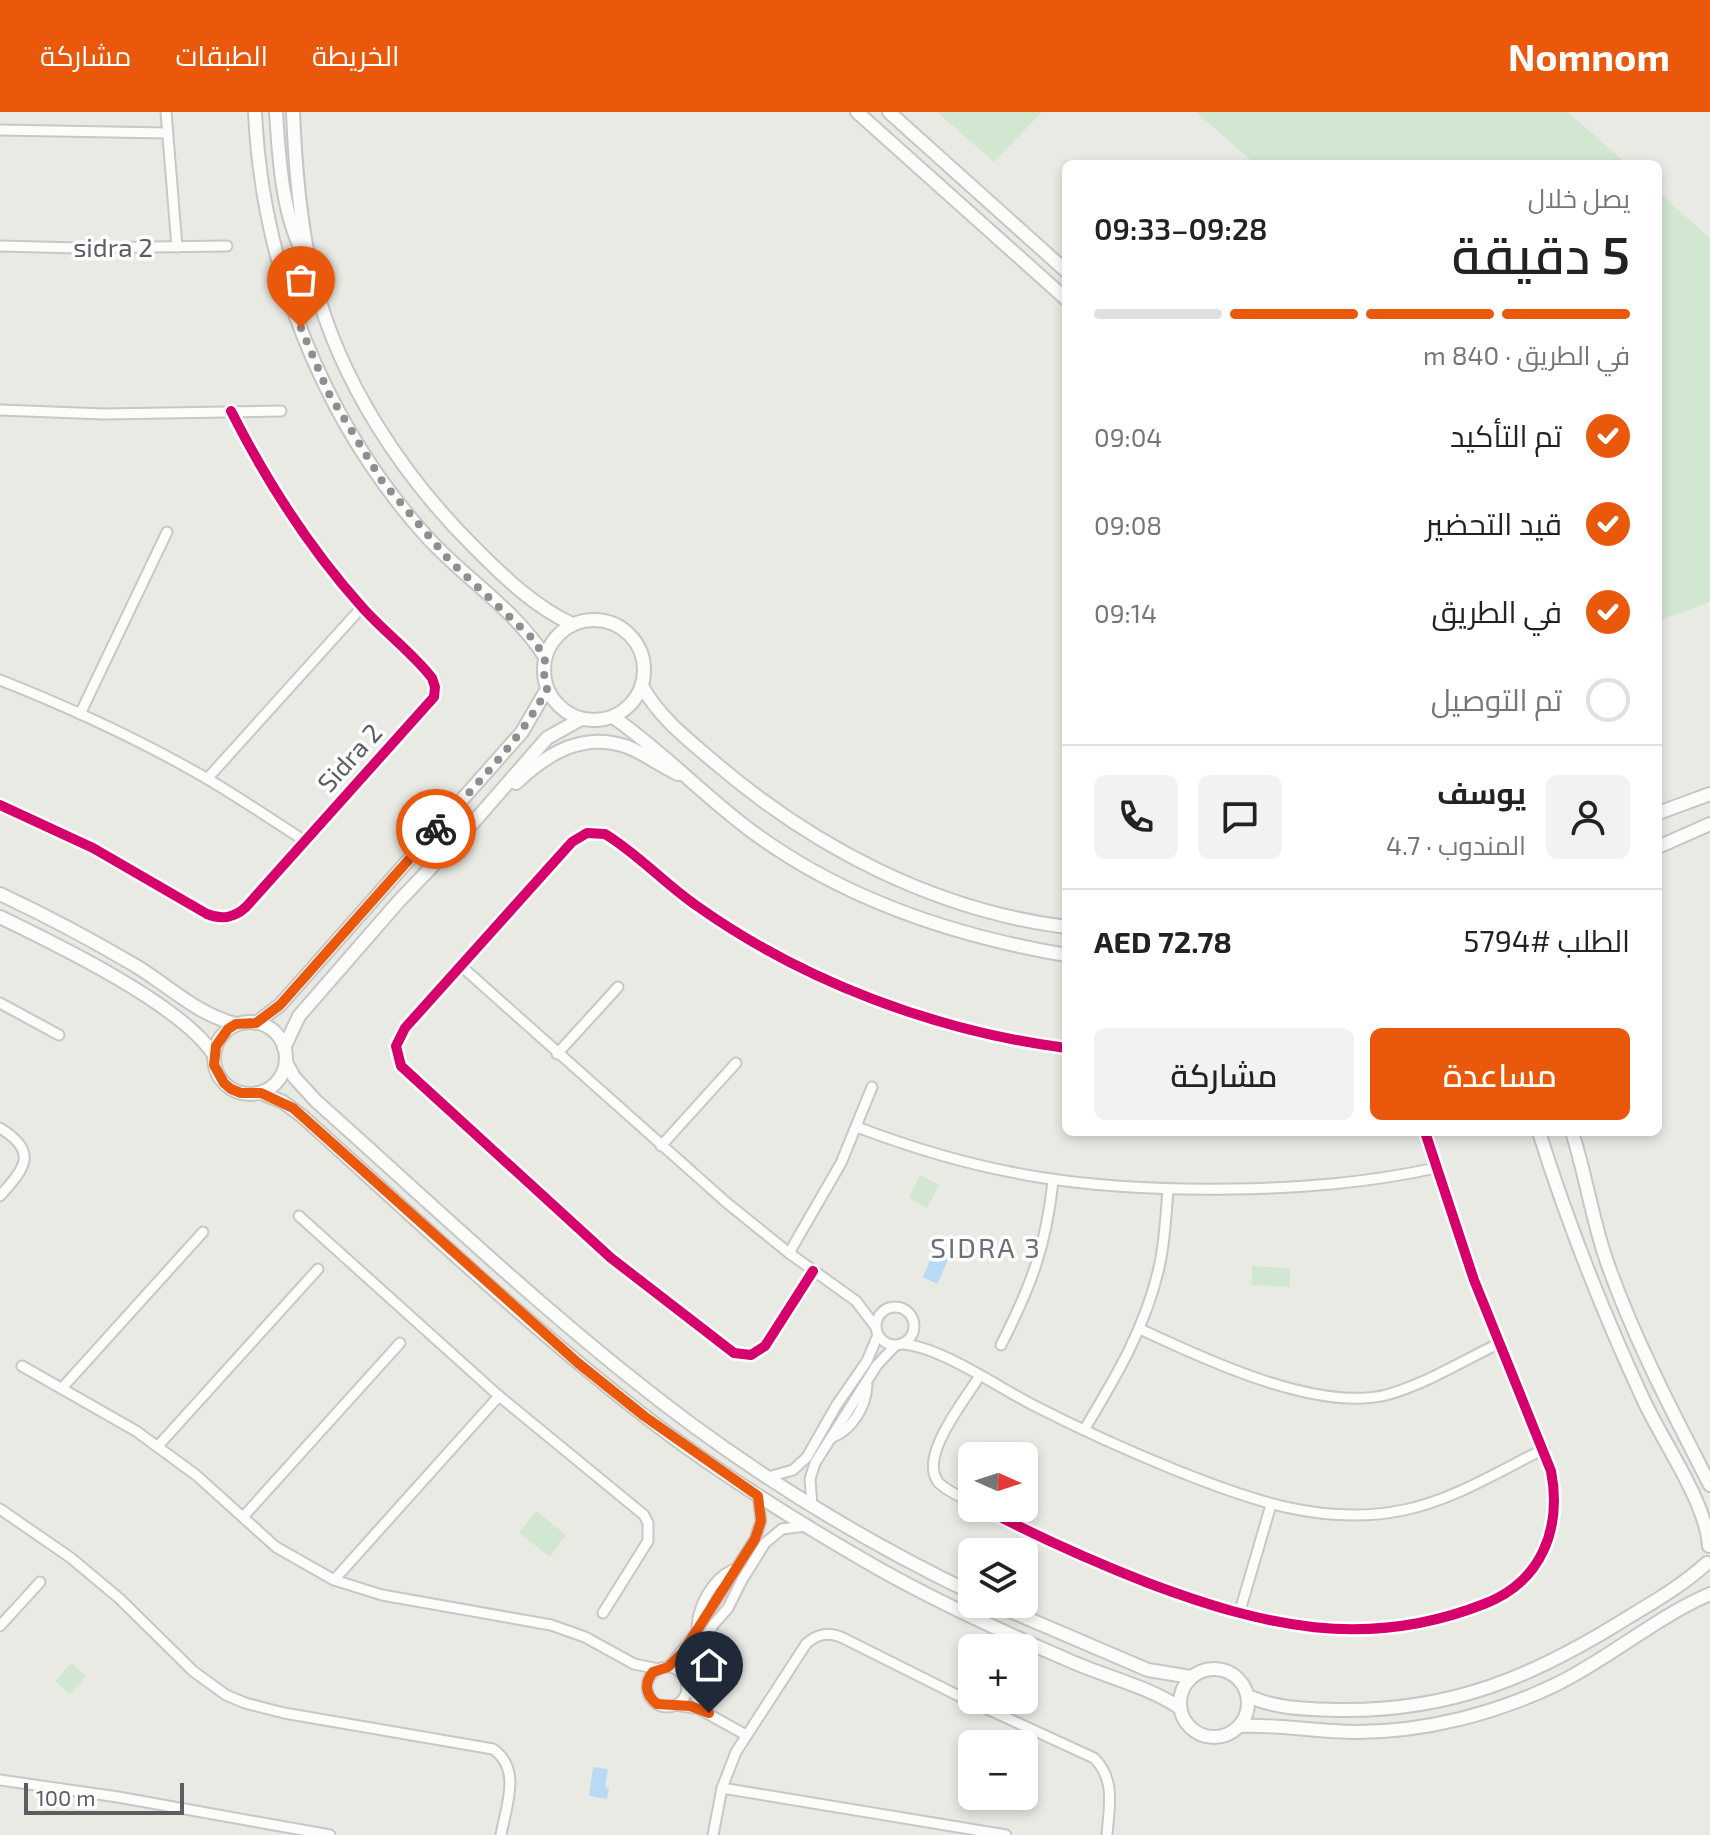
<!DOCTYPE html>
<html lang="ar">
<meta charset="utf-8">
<style>
:root{--surface:#fff;--page:#f2f2f2;--text:#222;--muted:#767676;--line:#e0e0e0;--accent:#ea580c}
body{margin:0;font-family:"Exo 2",Cairo,sans-serif;background:var(--page);color:var(--text);direction:rtl;height:100vh;display:flex;flex-direction:column;font-size:30px;white-space:nowrap}
*{box-sizing:border-box;margin:0}
p{font-size:26px;color:var(--muted)}
.icon{flex:none;width:44px;height:44px;fill:none;stroke:currentColor;stroke-width:2;stroke-linecap:round;stroke-linejoin:round}
.map{position:relative;flex:1;overflow:hidden;direction:ltr}
.details{position:absolute;left:1062px;top:48px;width:600px;height:976px;display:flex;flex-direction:column;background:var(--surface);border-radius:12px;box-shadow:0 4px 12px #0003;direction:rtl}
.details>*{flex:none}
.needle{width:52px;rotate:93deg}
.controls{position:absolute;left:958px;top:1330px;display:grid;gap:16px}
.controls a{display:grid;place-items:center;width:80px;height:80px;border-radius:12px;background:var(--surface);box-shadow:0 4px 12px #0003;font-size:40px}
.scale{position:absolute;left:24px;bottom:20px;width:160px;box-sizing:border-box;padding-left:8px;border:4px solid #5a5e63;border-top:0;font-size:22px;line-height:28px;white-space:nowrap;color:#5a5e63;-webkit-text-stroke:6px #fff;paint-order:stroke}
.pin{position:absolute;display:grid;place-items:center;width:68px;height:68px;color:#fff;margin:-82px -34px;border-radius:50% 50% 50% 0;rotate:-45deg;box-shadow:0 0 8px #0007}
.pin .icon{rotate:45deg}
.courier{position:absolute;display:grid;place-items:center;width:80px;height:80px;margin:-40px;border:6px solid #ea580c;border-radius:50%;background:#fff;color:#222;box-shadow:0 2px 10px #0007}
.headline em{font-style:normal;font-weight:600}
.headline div{display:flex;flex-direction:column-reverse}
.headline{display:flex;align-items:center;justify-content:space-between;height:136px;padding:0 32px}
h1{font-size:52px;font-weight:600;line-height:60px}
.bar{display:grid;grid-template-columns:repeat(4,1fr);gap:12px 8px;align-content:center;height:96px;padding:0 32px}
.bar i{height:10px;border-radius:6px;background:var(--line)}
.bar .current{background:var(--accent)}
.bar p{grid-column:span 4}
.line{display:flex;align-items:center;gap:20px;padding:0 32px;border-top:2px solid var(--line)}
.line div{flex:1}
.round{display:grid;place-items:center;flex:none;width:84px;height:84px;border-radius:12px;background:var(--page)}
ol{padding:0 32px;list-style:none}
li{display:flex;align-items:center;gap:24px;height:88px}
li p{margin-inline-start:auto}
li .icon{padding:8px;border-radius:50%;background:var(--accent);color:#fff;stroke-width:4}
li:last-child{color:var(--muted)}
li i{width:44px;height:44px;border:4px solid var(--line);border-radius:50%}
.action{display:flex;gap:16px;margin-top:auto;padding:16px 32px}
.action a{flex:1;height:92px;border-radius:12px;background:var(--accent);color:#fff;font-size:32px;font-weight:600;line-height:92px;text-align:center}
.action a+a{background:var(--page);color:var(--text)}
header{display:flex;align-items:center;gap:48px;box-sizing:border-box;height:112px;padding:0 40px;background:var(--accent);color:#fff}
header strong{font-size:38px}
nav{display:flex;gap:44px;margin-inline-start:auto;font-size:28px}
.map>svg:first-child{display:block}
.green{fill:#d2e7d1}
.water{fill:#b8daf5}
.lines{fill:none;stroke-linecap:round;stroke-linejoin:round}
.street-casing{stroke:#c7c7c7;stroke-width:13}
.secondary-casing{stroke:#c6c7c5;stroke-width:16}
.street{stroke:#fcfcfb;stroke-width:9}
.secondary{stroke:#fcfcfb;stroke-width:12}
.cycleway-casing{stroke:#fff;stroke-width:15}
.cycleway{stroke:#d6006c;stroke-width:10}
.done{stroke:#8c8f90;stroke-width:8;stroke-dasharray:0 14.4}
.route{stroke:#ea580c;stroke-width:10}
.labels{text-anchor:middle;stroke-width:7;stroke-linejoin:round;paint-order:stroke}
.street-label{font-size:26px;fill:#5a5e63;stroke:#fff}
.neighbourhood-label{font-size:28px;letter-spacing:2px;fill:#6b7075;stroke:#fff}
</style>
<header>
<strong>Nomnom</strong>
<nav><a>الخريطة</a><a>الطبقات</a><a>مشاركة</a></nav>
</header>
<div class="map">
<svg width="1710" height="1723" viewBox="0 0 1710 1723">
<rect width="100%" height="100%" fill="#eaeae5"/>
<!-- green -->
<g class="green">
<path d="M937,0H1042L994,50Z"/>
<path d="M1196,0H1568L1627,52H1255Z"/>
<path d="M1658,80L1710,126V490L1658,509Z"/>
<path d="M920,1063L939,1073L927,1096L909,1086Z"/>
<path d="M1252,1154L1290,1156V1175L1251,1173Z"/>
<path d="M536,1399L566,1423L550,1445L519,1421Z"/>
<path d="M71,1551L86,1564L70,1583L55,1569Z"/>
</g>
<!-- water -->
<g class="water">
<path d="M934,1138L949,1146L937,1172L923,1165Z"/>
<path d="M593,1655L608,1657L605,1675L609,1676L607,1687L589,1684Z"/>
</g>
<g class="lines">
<!-- street casing -->
<g class="street-casing">
<g id="street">
<path d="M166,0L177,135"/>
<path d="M0,18L167,21"/>
<path d="M0,134L78,136L227,134"/>
<path d="M0,298L104,302L281,299"/>
<path d="M0,568C71,596 140,628 206,666C240,686 272,708 305,729"/>
<path d="M80,602L167,420"/>
<path d="M207,667L362,495"/>
<path d="M0,693L93,736L207,802C222,808 234,806 246,795L434,585L435,575L432,566C412,540 384,520 362,495C309,436 267,370 231,299"/>
<path d="M461,854L727,1091L789,1141L856,1189L875,1214"/>
<path d="M0,891L59,923"/>
<path d="M557,942L618,875"/>
<path d="M857,1015C988,1065 1092,1079 1231,1077C1303,1076 1366,1071 1436,1056"/>
<path d="M0,1016C39,1040 25,1056 0,1084"/>
<path d="M661,1034L736,951"/>
<path d="M299,1104L499,1284L644,1403L648,1411V1429L603,1501"/>
<path d="M789,1141L841,1051L872,975"/>
<path d="M813,1159L765,1234L751,1243L734,1241L611,1146L401,954L396,934L405,916L572,730L587,721L605,722C638,742 665,772 697,794C804,870 936,919 1066,936"/>
<circle cx="895" cy="1214" r="19"/>
<path d="M1140,1217C1204,1247 1316,1300 1386,1283C1424,1273 1462,1249 1498,1232"/>
<path d="M903,1232C941,1235 999,1276 1035,1294C1080,1317 1126,1338 1173,1357C1247,1387 1323,1415 1404,1398C1453,1388 1499,1359 1544,1337"/>
<path d="M1001,1233C1031,1174 1046,1135 1053,1069"/>
<path d="M22,1254L136,1319L196,1363L276,1435L334,1468L382,1483L551,1513L585,1525L634,1552L658,1557"/>
<path d="M63,1275L203,1120"/>
<path d="M1084,1318C1116,1265 1147,1213 1160,1151C1165,1127 1166,1102 1168,1077"/>
<path d="M831,1326C852,1318 866,1295 867,1273"/>
<path d="M158,1334L318,1157"/>
<path d="M768,1365L793,1358L807,1345L836,1294L867,1249L878,1223"/>
<path d="M972,1390C961,1385 948,1380 939,1371C917,1346 965,1288 979,1265"/>
<path d="M812,1394L810,1367L815,1351L877,1253L895,1234"/>
<path d="M983,1396C1036,1424 1092,1449 1148,1471C1263,1514 1365,1539 1484,1492C1542,1470 1562,1416 1551,1359L1474,1168L1425,1020"/>
<path d="M0,1397L71,1446L120,1487L193,1559L226,1583L245,1591L284,1601L493,1637C522,1657 506,1694 501,1723"/>
<path d="M243,1405L400,1231"/>
<path d="M334,1468L499,1284"/>
<path d="M1239,1502L1271,1393"/>
<path d="M0,1514L40,1470"/>
<path d="M697,1514C699,1492 712,1468 732,1458"/>
<circle cx="667" cy="1575" r="20"/>
<path d="M668,1555L689,1531L755,1427L761,1409L758,1384"/>
<path d="M686,1568L694,1542L714,1512L728,1496L742,1468L765,1431L782,1417L806,1414"/>
<path d="M687,1573L706,1598"/>
<path d="M676,1593L699,1597L746,1623"/>
<path d="M0,1668L118,1685L330,1723"/>
<path d="M722,1676L1006,1723"/>
<path d="M713,1723L722,1676L736,1640L806,1532C818,1521 829,1520 843,1526L959,1584L1094,1646C1116,1668 1109,1695 1107,1723"/>
</g>
</g>
<!-- secondary casing -->
<g class="secondary-casing">
<g id="secondary">
<path d="M255,0C262,154 323,310 427,425C464,466 515,497 545,545"/>
<path d="M276,0C279,47 282,103 305,145"/>
<path d="M293,0C295,51 301,121 314,169C340,270 403,365 476,437C505,466 535,495 572,512"/>
<path d="M857,0L1066,187"/>
<path d="M889,0L1066,159"/>
<circle cx="594" cy="558" r="50"/>
<path d="M642,574C659,605 686,626 713,649C813,735 934,798 1066,815"/>
<path d="M613,605C662,639 702,682 750,718C841,786 954,824 1066,843"/>
<path d="M516,671C548,641 583,619 628,635C645,642 661,654 678,662"/>
<path d="M1658,701L1710,682"/>
<path d="M1658,735L1710,712"/>
<path d="M0,782C47,804 92,828 136,854C169,874 198,903 236,912"/>
<path d="M0,805C56,832 182,893 214,943"/>
<circle cx="250" cy="946" r="36"/>
<path d="M256,911L280,893L522,620L547,577"/>
<path d="M284,936L299,904L399,789L465,720L547,626L581,607"/>
<path d="M286,950L294,965L316,989C418,1080 518,1175 625,1261C731,1347 849,1422 972,1481"/>
<path d="M261,981L283,990L302,1004C414,1105 523,1209 642,1302C715,1359 794,1408 874,1454C939,1491 1007,1522 1075,1551C1110,1566 1149,1575 1180,1596"/>
<path d="M1539,1020C1568,1112 1603,1201 1644,1289C1664,1332 1706,1390 1709,1434"/>
<path d="M1572,1020C1586,1063 1592,1108 1607,1150C1634,1227 1673,1301 1710,1373"/>
<path d="M994,1492L1148,1558L1191,1565"/>
<circle cx="1214" cy="1591" r="34"/>
<path d="M1248,1584C1276,1597 1307,1597 1337,1598C1450,1600 1533,1565 1627,1506C1655,1489 1683,1473 1707,1451"/>
<path d="M1239,1614C1278,1612 1317,1620 1356,1620C1424,1620 1495,1602 1557,1572C1610,1546 1656,1505 1710,1482"/>
</g>
</g>
<!-- street -->
<use href="#street" class="street"/>
<!-- secondary -->
<use href="#secondary" class="secondary"/>
<!-- cycleway casing -->
<g class="cycleway-casing">
<g id="cycleway">
<path d="M0,693L93,736L207,802C222,808 234,806 246,795L434,585L435,575L432,566C412,540 384,520 362,495C309,436 267,370 231,299"/>
<path d="M813,1159L765,1234L751,1243L734,1241L611,1146L401,954L396,934L405,916L572,730L587,721L605,722C638,742 665,772 697,794C804,870 936,919 1066,936"/>
<path d="M983,1396C1036,1424 1092,1449 1148,1471C1263,1514 1365,1539 1484,1492C1542,1470 1562,1416 1551,1359L1474,1168L1425,1020"/>
</g>
</g>
<!-- cycleway -->
<use href="#cycleway" class="cycleway"/>
</g>
<g class="lines">
<!-- done -->
<path class="done" d="M301,216L328,280L382,369L450,449L532,526L545,545L544,567L547,577C520,630 475,673 436,717"/>
<!-- route -->
<path class="route" d="M436,717L280,893L256,911L236,912L228,917L216,934L214,953L224,971L231,977L241,981H261L293,996L578,1251L644,1304L758,1384L761,1409L755,1427L683,1540L668,1555L653,1560C644,1571 645,1583 657,1592L690,1594L709,1601"/>
</g>
<g class="labels">
<!-- street labels -->
<g class="street-label">
<text x="113" y="145">sidra 2</text>
<text transform="translate(350 646) rotate(-48)" y="9">Sidra 2</text>
</g>
<!-- neighbourhood labels -->
<g class="neighbourhood-label">
<text x="986" y="1146">SIDRA 3</text>
</g>
</g>
</svg>
<div class="controls">
<a><svg class="needle" viewBox="-14 -14 28 28"><path d="M0-13l5 13h-10z" fill="#e53935"/><path d="M0 13l5-13h-10z" fill="#767676"/></svg></a>
<a><svg class="icon" aria-label="layers" viewBox="0 0 24 24"><path d="M12 4l9 5-9 5-9-5zM3 14l9 5 9-5"/></svg></a>
<a>+</a>
<a>−</a>
</div>
<div class="scale">100 m</div>
<div class="pin" style="left:301px;top:216px;background:#ea580c"><svg class="icon" aria-label="bag" viewBox="0 0 24 24"><path d="M5 8h14l-1 12H6zM9 8a3 3 0 0 1 6 0"/></svg></div>
<div class="pin" style="left:709px;top:1601px;background:#1f2937"><svg class="icon" aria-label="home" viewBox="0 0 24 24"><path d="M3 11l9-7 9 7M6 9v11h12V9"/></svg></div>
<div class="courier" style="left:436px;top:717px"><svg class="icon" aria-label="bike" viewBox="0 0 24 24"><circle cx="6" cy="16" r="4"/><circle cx="18" cy="16" r="4"/><path d="M6 16l4-8h5l3 8M10 8l3 8H6M13 5h3"/></svg></div>
<section class="details">
<div class="headline"><div><h1>5 دقيقة</h1><p>يصل خلال</p></div><em>09:28–09:33</em></div>
<div class="bar"><i class="current"></i><i class="current"></i><i class="current"></i><i></i><p>في الطريق · 840 m</p></div>
<ol>
<li><svg class="icon" aria-label="check" viewBox="0 0 24 24"><path d="M5 12l5 5 9-10"/></svg>تم التأكيد<p>09:04</p></li>
<li><svg class="icon" aria-label="check" viewBox="0 0 24 24"><path d="M5 12l5 5 9-10"/></svg>قيد التحضير<p>09:08</p></li>
<li><svg class="icon" aria-label="check" viewBox="0 0 24 24"><path d="M5 12l5 5 9-10"/></svg>في الطريق<p>09:14</p></li>
<li><i></i>تم التوصيل</li>
</ol>
<div class="line" style="height:144px"><a class="round"><svg class="icon" aria-label="person" viewBox="0 0 24 24"><circle cx="12" cy="8" r="4"/><path d="M4 21q1-7 8-7t8 7"/></svg></a><div><b>يوسف</b><p>المندوب · 4.7</p></div><a class="round"><svg class="icon" aria-label="chat" viewBox="0 0 24 24"><path d="M4 5h16v11H9l-5 4z"/></svg></a><a class="round"><svg class="icon" aria-label="phone" viewBox="0 0 24 24"><path d="M5 4h4l2 5-3 2q2 4 5 5l2-3 5 2v4C11 20 4 13 5 4z"/></svg></a></div>
<div class="line" style="height:104px"><div>الطلب #5794</div><b>AED 72.78</b></div>
<div class="action"><a>مساعدة</a><a>مشاركة</a></div>
</section>
</div>
